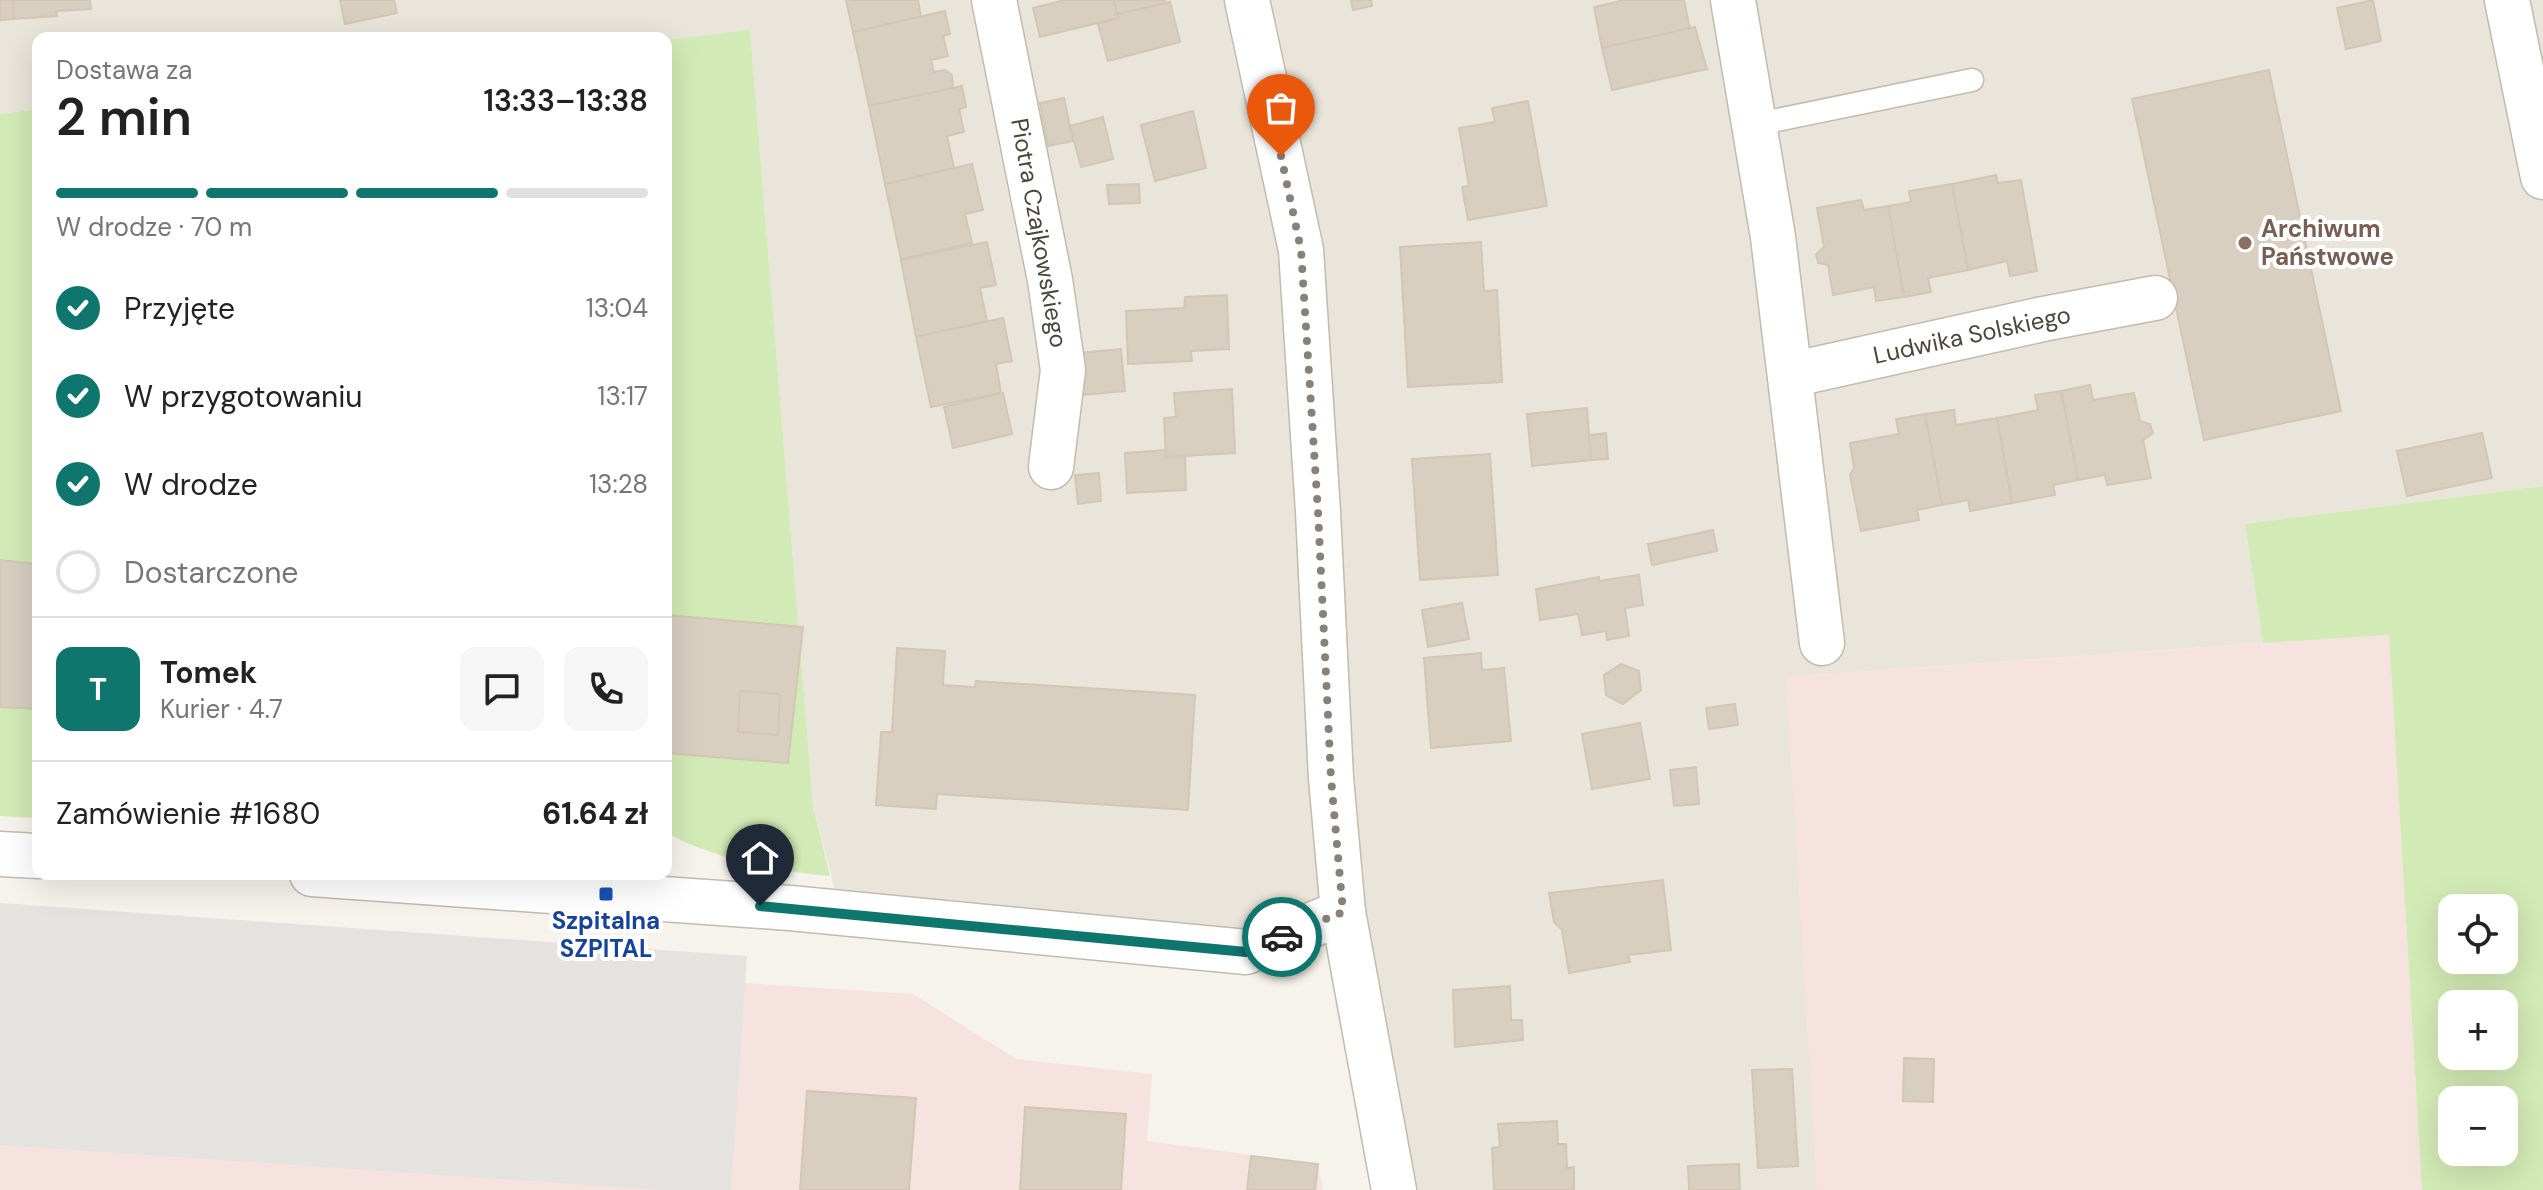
<!DOCTYPE html>
<html lang="pl">
<meta charset="utf-8">
<style>
:root{--surface:#fff;--page:#f6f6f6;--text:#222;--muted:#767676;--line:#e0e0e0;--accent:#0f766e}
body{margin:0;font-family:"DM Sans",sans-serif;background:var(--page);color:var(--text);height:100vh;display:flex;flex-direction:column;font-size:30px;white-space:nowrap}
*{box-sizing:border-box;margin:0}
p{font-size:26px;color:var(--muted)}
.icon{flex:none;width:44px;height:44px;fill:none;stroke:currentColor;stroke-width:2;stroke-linecap:round;stroke-linejoin:round}
.map{position:relative;flex:1;overflow:hidden}
.details{position:absolute;left:32px;top:32px;width:640px;height:848px;display:flex;flex-direction:column;background:var(--surface);border-radius:16px;box-shadow:0 8px 32px #0002}
.details>*{flex:none}
.fabs{position:absolute;left:2438px;top:894px;display:grid;gap:16px}
.fabs a{display:grid;place-items:center;width:80px;height:80px;border-radius:16px;background:var(--surface);box-shadow:0 8px 32px #0002;font-size:40px}
.pin{position:absolute;display:grid;place-items:center;width:68px;height:68px;color:#fff;margin:-82px -34px;border-radius:50% 50% 50% 0;rotate:-45deg;box-shadow:0 0 8px #0007}
.pin .icon{rotate:45deg}
.courier{position:absolute;display:grid;place-items:center;width:80px;height:80px;margin:-40px;border:6px solid #0f766e;border-radius:50%;background:#fff;color:#222;box-shadow:0 2px 10px #0007}
.overview em{font-style:normal;font-weight:600}
.overview div{display:flex;flex-direction:column-reverse}
.overview{display:flex;align-items:center;justify-content:space-between;height:136px;padding:0 24px}
h1{font-size:52px;font-weight:600;line-height:60px}
.bar{display:grid;grid-template-columns:repeat(4,1fr);gap:12px 8px;align-content:center;height:96px;padding:0 24px}
.bar i{height:10px;border-radius:6px;background:var(--line)}
.bar .on{background:var(--accent)}
.bar p{grid-column:span 4}
.line{display:flex;align-items:center;gap:20px;padding:0 24px;border-top:2px solid var(--line)}
.line div{flex:1}
.round{display:grid;place-items:center;flex:none;width:84px;height:84px;border-radius:16px;background:var(--page)}
ol{padding:0 24px;list-style:none}
li{display:flex;align-items:center;gap:24px;height:88px}
li p{margin-inline-start:auto}
li .icon{padding:8px;border-radius:50%;background:var(--accent);color:#fff;stroke-width:4}
li:last-child{color:var(--muted)}
li i{width:44px;height:44px;border:4px solid var(--line);border-radius:50%}
.map>svg:first-child{display:block}
.residential{fill:#eae5da}
.medical{fill:#f6e3e0}
.green{fill:#d2eab5;fill-rule:evenodd}
.parking{fill:#e5e3e0}
.building{fill:#d8cfc1;stroke:#d3c7b4;stroke-width:2}
.lines{fill:none;stroke-linecap:round;stroke-linejoin:round}
.lane-casing{stroke:#c2bbae;stroke-width:25}
.street-casing{stroke:#c2bbae;stroke-width:47}
.lane{stroke:#fff;stroke-width:22}
.street{stroke:#fff;stroke-width:44}
.done{stroke:#878178;stroke-width:8;stroke-dasharray:0 14.4}
.route{stroke:#0f766e;stroke-width:10}
.education-dot{fill:#8d6e63;stroke:#fff;stroke-width:3}
.transit-dot{fill:#1a4fb4;stroke:#fff;stroke-width:3}
.labels{text-anchor:middle;stroke-width:8;stroke-linejoin:round;paint-order:stroke}
.education-label{font-size:24px;font-weight:bold;fill:#785e54;stroke:#fff;text-anchor:start}
.street-label{font-size:24px;fill:#4b4439;stroke:#fff}
.transit-label{font-size:24px;font-weight:bold;fill:#164399;stroke:#fff}
</style>
<div class="map">
<svg width="2543" height="1190" viewBox="0 0 2543 1190">
<rect width="100%" height="100%" fill="#f6f3ec"/>
<!-- residential -->
<path class="residential" d="M0,0H2543V486L2245,524L2263,643L1815,675L1826,1190H1394L1343,912L1246,952L841,913L813,806L750,31L666,40V38H38V109L0,114Z"/>
<!-- medical -->
<g class="medical">
<path d="M2389,634L2422,1190H1817L1786,677Z"/>
<path d="M0,935L913,994L1016,1059L1152,1074L1147,1141L1318,1164L1323,1190H0Z"/>
</g>
<!-- green -->
<g class="green">
<path d="M750,30L813,806L830,876C780,872 709,858 666,832V40Z"/>
<path d="M38,109V818L0,816V114Z"/>
<path d="M2543,486V1190H2422L2389,635L2263,643L2245,524ZM2504,908V960H2452V908ZM2452,1004H2504V1056H2452ZM2452,1100H2504V1152H2452Z"/>
</g>
<!-- parking -->
<path class="parking" d="M0,903L747,956L731,1190H662L0,1145Z"/>
<!-- building -->
<g class="building">
<path d="M0,0H13L14,19L0,20Z"/>
<path d="M13,0H90L91,9L56,11L57,16L14,19Z"/>
<path d="M340,0H394L397,13L345,24Z"/>
<path d="M846,0H918L921,17L853,32Z"/>
<path d="M1065,0H1114L1118,18L1040,37L1033,8Z"/>
<path d="M1114,0H1165L1166,3L1117,14Z"/>
<path d="M1351,0H1371L1372,6L1353,10Z"/>
<path d="M1625,0H1684L1690,29L1602,48L1594,7Z"/>
<path d="M2373,0L2381,41L2346,49L2337,8Z"/>
<path d="M1170,2L1180,42L1108,61L1098,24L1118,18L1117,14Z"/>
<path d="M945,11L950,34L943,36L948,56L931,60L934,72L945,70L952,75L953,88L869,106L853,32Z"/>
<path d="M1695,27L1707,69L1612,90L1602,48Z"/>
<path d="M2269,70L2341,411L2204,440L2132,99Z"/>
<path d="M962,86L966,107L959,109L964,132L947,136L954,168L885,184L869,106Z"/>
<path d="M1064,98L1073,141L1048,146L1040,103Z"/>
<path d="M1528,101L1547,206L1468,220L1462,187L1469,186L1459,128L1495,122L1492,108Z"/>
<path d="M1193,111L1206,168L1155,181L1141,125Z"/>
<path d="M1103,117L1113,159L1081,167L1070,126Z"/>
<path d="M972,164L983,210L965,214L972,243L901,259L885,184Z"/>
<path d="M1996,175L1998,183L2021,180L2037,271L2010,276L2007,261L1968,270L1952,184Z"/>
<path d="M1139,184L1140,203L1109,204L1107,185Z"/>
<path d="M1952,184L1968,270L1928,278L1931,292L1904,297L1888,206L1911,202L1909,191Z"/>
<path d="M1861,200L1864,210L1888,206L1904,297L1876,301L1874,287L1833,295L1828,265L1818,263L1816,254L1824,247L1817,208Z"/>
<path d="M987,242L996,285L980,288L987,321L916,337L901,260Z"/>
<path d="M1481,242L1484,291L1497,290L1502,382L1408,387L1400,247Z"/>
<path d="M1227,295L1229,349L1191,351L1192,361L1128,364L1126,311L1184,308L1185,297Z"/>
<path d="M1003,318L1012,361L996,364L1001,393L931,407L916,337Z"/>
<path d="M1121,349L1125,391L1083,395L1079,353Z"/>
<path d="M2090,385L2093,400L2134,393L2140,421L2150,424L2153,433L2143,440L2151,478L2107,485L2105,475L2078,480L2061,391Z"/>
<path d="M1232,389L1235,453L1166,457L1164,418L1176,417L1174,393Z"/>
<path d="M2061,391L2078,480L2053,485L2055,495L2012,503L1997,418L2038,410L2035,395Z"/>
<path d="M1003,393L1012,434L953,448L944,407Z"/>
<path d="M1587,408L1591,460L1532,466L1527,414Z"/>
<path d="M1954,410L1956,425L1997,418L2012,503L1970,511L1968,500L1942,505L1925,414Z"/>
<path d="M1925,414L1942,505L1917,510L1919,520L1861,531L1850,475L1854,468L1850,443L1899,434L1896,419Z"/>
<path d="M1606,433L1608,459L1591,460L1589,435Z"/>
<path d="M2482,433L2492,478L2407,496L2397,451Z"/>
<path d="M1166,450V457L1185,456L1186,490L1127,493L1125,453Z"/>
<path d="M1490,454L1498,575L1420,580L1412,459Z"/>
<path d="M1099,473L1101,501L1078,504L1075,475Z"/>
<path d="M1713,530L1717,551L1652,565L1648,544Z"/>
<path d="M0,560L38,564V709L0,707Z"/>
<path d="M1639,575L1643,605L1625,608L1629,636L1607,640L1606,631L1582,635L1578,614L1540,620L1536,589L1599,577V581Z"/>
<path d="M1462,603L1469,639L1428,647L1422,610Z"/>
<path d="M666,615L803,627L788,763L666,753Z"/>
<path d="M897,648L945,651L943,685L975,687L976,681L1195,695L1188,810L937,794L936,809L876,805L881,732H892Z"/>
<path d="M1481,653L1482,670L1504,668L1511,741L1431,748L1424,658Z"/>
<path d="M1621,664L1639,671L1641,690L1623,704L1606,695L1604,675Z"/>
<path d="M740,691L780,694L778,735L738,732Z"/>
<path d="M1735,704L1738,725L1709,729L1706,708Z"/>
<path d="M1640,723L1650,779L1592,789L1582,734Z"/>
<path d="M1696,767L1699,804L1674,806L1670,770Z"/>
<path d="M1663,880L1671,950L1628,955L1630,962L1569,973L1562,930L1554,922L1549,893Z"/>
<path d="M1510,986L1511,1020H1522L1523,1040L1455,1047L1453,990Z"/>
<path d="M1904,1058L1934,1059L1933,1102L1903,1101Z"/>
<path d="M1792,1069L1798,1166L1758,1168L1752,1070Z"/>
<path d="M807,1091L916,1098L909,1190H800Z"/>
<path d="M1025,1107L1126,1114L1121,1190H1020Z"/>
<path d="M1557,1121L1558,1144H1566L1567,1168L1574,1167V1190H1494L1492,1148L1500,1147L1498,1124Z"/>
<path d="M1251,1156L1318,1164L1315,1190H1247Z"/>
<path d="M1739,1164L1740,1190H1689L1688,1166Z"/>
</g>
<g class="lines">
<!-- lane casing -->
<g class="lane-casing">
<path id="lane" d="M1753,125L1972,80"/>
</g>
<!-- street casing -->
<g class="street-casing">
<g id="street">
<path d="M994,0L1050,280L1063,370L1051,467"/>
<path d="M1247,0L1301,250L1318,512L1331,778L1343,912L1394,1190"/>
<path d="M1733,0L1773,237L1822,643"/>
<path d="M2507,0L2543,177"/>
<path d="M1790,375L2043,319L2155,298"/>
<path d="M0,854L38,856"/>
<path d="M312,874L790,908L1246,952L1343,912"/>
</g>
</g>
<!-- lane -->
<use href="#lane" class="lane"/>
<!-- street -->
<use href="#street" class="street"/>
</g>
<g class="lines">
<!-- done -->
<path class="done" d="M1281,156L1301,250L1318,512L1331,778L1343,912L1282,937"/>
<!-- route -->
<path class="route" d="M760,906L1246,952L1282,937"/>
</g>
<!-- markers -->
<circle class="education-dot" cx="2245" cy="243" r="8"/>
<rect class="transit-dot" x="598" y="886" width="16" height="16" rx="4"/>
<g class="labels">
<!-- education labels -->
<g class="education-label">
<text x="2261" y="237">Archiwum<tspan x="2261" dy="28">Państwowe</tspan></text>
</g>
<!-- street labels -->
<g class="street-label">
<text transform="translate(1039 233) rotate(80)" y="8">Piotra Czajkowskiego</text>
<text transform="translate(1972 335) rotate(-12)" y="8">Ludwika Solskiego</text>
</g>
<!-- transit labels -->
<g class="transit-label">
<text x="606" y="929">Szpitalna<tspan x="606" dy="28">SZPITAL</tspan></text>
</g>
</g>
</svg>
<div class="fabs">
<a><svg class="icon" aria-label="locate" viewBox="0 0 24 24"><circle cx="12" cy="12" r="6"/><path d="M12 2v4M12 18v4M2 12h4M18 12h4"/></svg></a>
<a>+</a>
<a>−</a>
</div>
<div class="pin" style="left:1281px;top:156px;background:#ea580c"><svg class="icon" aria-label="bag" viewBox="0 0 24 24"><path d="M5 8h14l-1 12H6zM9 8a3 3 0 0 1 6 0"/></svg></div>
<div class="pin" style="left:760px;top:906px;background:#1f2937"><svg class="icon" aria-label="home" viewBox="0 0 24 24"><path d="M3 11l9-7 9 7M6 9v11h12V9"/></svg></div>
<div class="courier" style="left:1282px;top:937px"><svg class="icon" aria-label="car" viewBox="0 0 24 24"><path d="M5 17H2v-5l4-1 3-4h7l3 4 3 1v5h-3M9 17h6M6 11h13"/><circle cx="7" cy="17" r="2"/><circle cx="17" cy="17" r="2"/></svg></div>
<section class="details">
<div class="overview"><div><h1>2 min</h1><p>Dostawa za</p></div><em>13:33–13:38</em></div>
<div class="bar"><i class="on"></i><i class="on"></i><i class="on"></i><i></i><p>W drodze · 70 m</p></div>
<ol>
<li><svg class="icon" aria-label="check" viewBox="0 0 24 24"><path d="M5 12l5 5 9-10"/></svg>Przyjęte<p>13:04</p></li>
<li><svg class="icon" aria-label="check" viewBox="0 0 24 24"><path d="M5 12l5 5 9-10"/></svg>W przygotowaniu<p>13:17</p></li>
<li><svg class="icon" aria-label="check" viewBox="0 0 24 24"><path d="M5 12l5 5 9-10"/></svg>W drodze<p>13:28</p></li>
<li><i></i>Dostarczone</li>
</ol>
<div class="line" style="height:144px"><b class="round" style="background:var(--accent);color:#fff">T</b><div><b>Tomek</b><p>Kurier · 4.7</p></div><a class="round"><svg class="icon" aria-label="chat" viewBox="0 0 24 24"><path d="M4 5h16v11H9l-5 4z"/></svg></a><a class="round"><svg class="icon" aria-label="phone" viewBox="0 0 24 24"><path d="M5 4h4l2 5-3 2q2 4 5 5l2-3 5 2v4C11 20 4 13 5 4z"/></svg></a></div>
<div class="line" style="height:104px"><div>Zamówienie #1680</div><b>61.64 zł</b></div>
</section>
</div>
